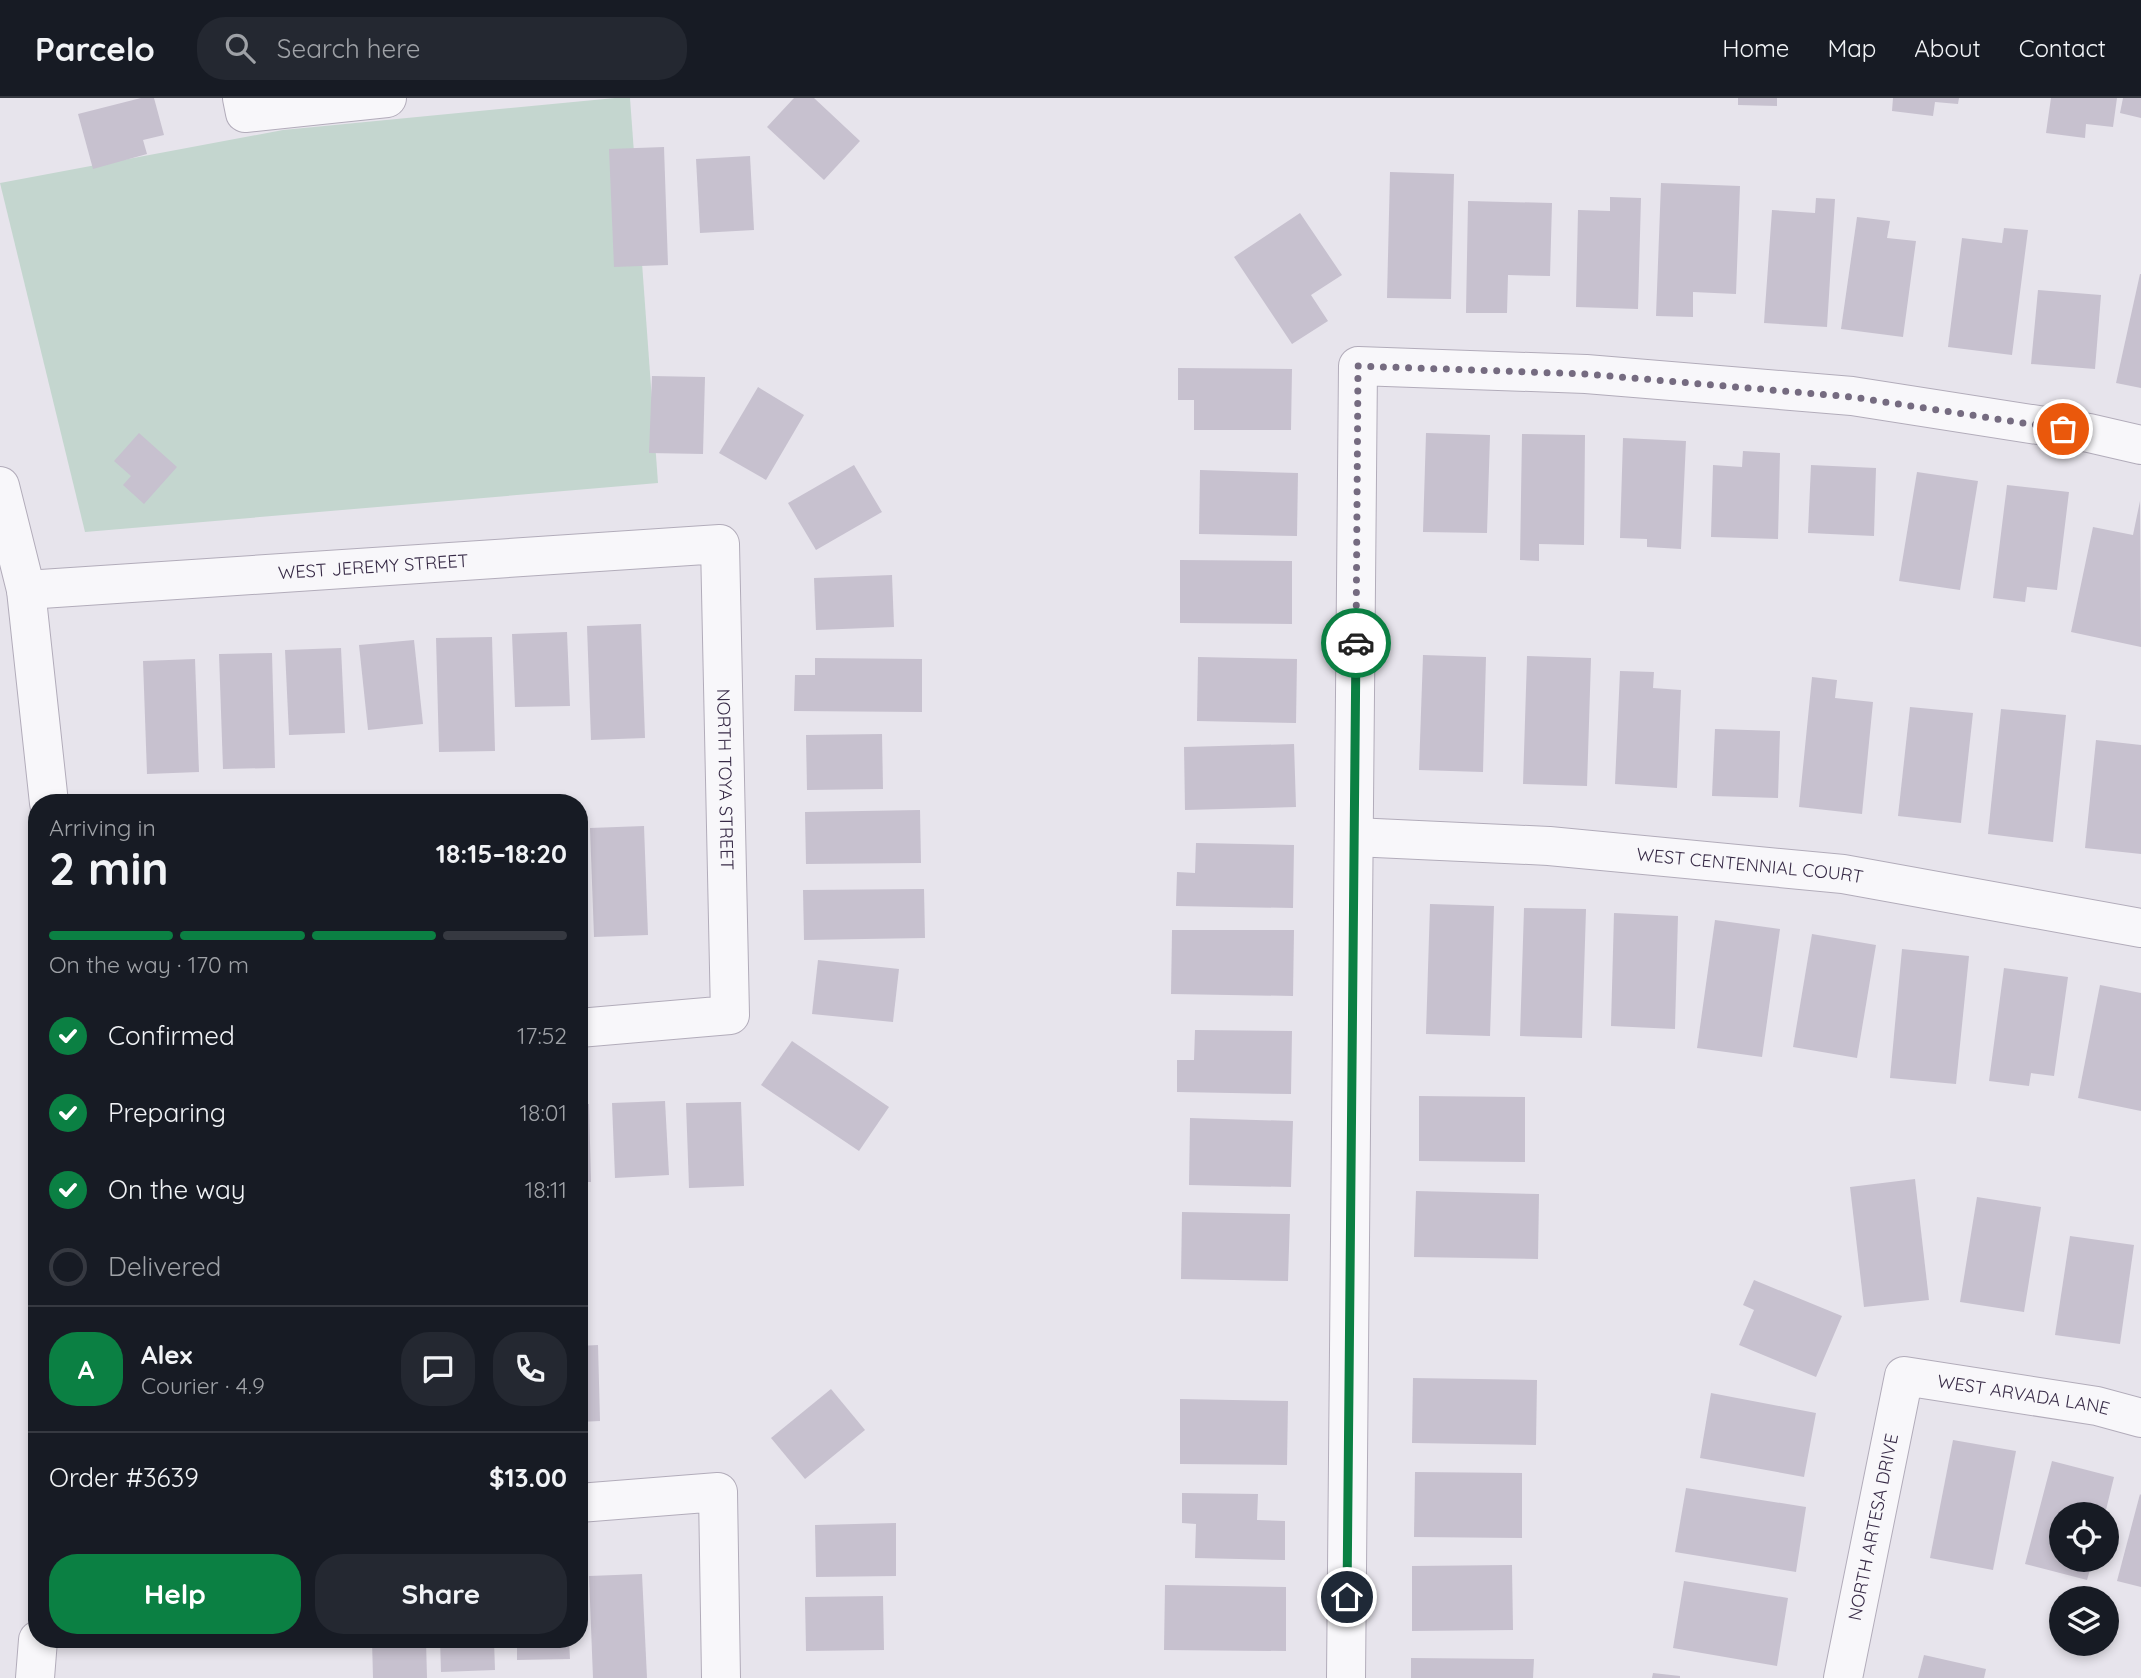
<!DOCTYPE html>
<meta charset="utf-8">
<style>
:root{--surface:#171b24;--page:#242831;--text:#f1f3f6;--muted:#9ea1a6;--line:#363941;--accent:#0b8043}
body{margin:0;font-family:Quicksand,sans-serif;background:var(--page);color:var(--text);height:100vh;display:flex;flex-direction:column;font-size:26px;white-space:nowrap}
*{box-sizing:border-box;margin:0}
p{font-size:23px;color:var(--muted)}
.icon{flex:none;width:38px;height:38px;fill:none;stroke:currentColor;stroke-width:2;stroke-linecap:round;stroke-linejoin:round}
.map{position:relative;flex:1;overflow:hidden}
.details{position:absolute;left:28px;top:696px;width:560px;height:854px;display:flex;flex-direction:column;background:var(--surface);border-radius:28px;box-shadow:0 4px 10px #0003}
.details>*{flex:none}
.fabs{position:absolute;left:2049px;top:1404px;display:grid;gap:14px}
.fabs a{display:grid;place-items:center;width:70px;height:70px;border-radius:50%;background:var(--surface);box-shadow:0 4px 10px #0003;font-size:35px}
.pin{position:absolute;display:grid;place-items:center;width:60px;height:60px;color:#fff;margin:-30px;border:4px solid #fff;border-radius:50%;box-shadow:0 2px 7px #0007}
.courier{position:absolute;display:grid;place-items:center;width:70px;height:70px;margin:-35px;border:5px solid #0b8043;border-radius:50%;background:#fff;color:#222;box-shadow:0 2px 9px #0007}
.head em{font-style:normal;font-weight:700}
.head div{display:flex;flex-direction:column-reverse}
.head{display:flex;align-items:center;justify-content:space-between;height:119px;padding:0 21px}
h1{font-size:46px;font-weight:700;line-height:52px}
.bar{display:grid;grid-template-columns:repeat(4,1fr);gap:10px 7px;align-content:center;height:84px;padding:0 21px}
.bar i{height:9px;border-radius:5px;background:var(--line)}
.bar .active{background:var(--accent)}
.bar p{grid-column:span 4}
.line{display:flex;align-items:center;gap:18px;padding:0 21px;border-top:2px solid var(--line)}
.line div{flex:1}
.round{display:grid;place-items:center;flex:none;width:74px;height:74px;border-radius:28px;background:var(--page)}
ol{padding:0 21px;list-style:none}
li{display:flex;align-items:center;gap:21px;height:77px}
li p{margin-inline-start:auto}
li .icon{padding:7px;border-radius:50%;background:var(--accent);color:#fff;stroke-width:4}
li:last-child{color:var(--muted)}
li i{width:38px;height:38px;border:4px solid var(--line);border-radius:50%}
.cta{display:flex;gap:14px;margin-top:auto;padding:14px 21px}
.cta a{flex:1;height:80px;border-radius:28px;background:var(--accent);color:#fff;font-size:28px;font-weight:700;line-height:80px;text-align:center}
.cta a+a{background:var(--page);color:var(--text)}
header{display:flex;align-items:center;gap:42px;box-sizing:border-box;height:98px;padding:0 35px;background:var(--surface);border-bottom:2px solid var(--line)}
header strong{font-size:33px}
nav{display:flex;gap:38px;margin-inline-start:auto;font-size:24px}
.search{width:490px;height:63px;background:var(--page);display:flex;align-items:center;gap:18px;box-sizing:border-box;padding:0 24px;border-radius:28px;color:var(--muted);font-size:26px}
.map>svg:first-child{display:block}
.green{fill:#c4d6cf}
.building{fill:#c7c1cf}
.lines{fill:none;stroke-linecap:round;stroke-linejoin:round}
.minor-casing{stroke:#b2acba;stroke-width:40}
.minor{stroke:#f8f7fa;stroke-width:38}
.done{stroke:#756b80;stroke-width:7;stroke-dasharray:0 12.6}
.route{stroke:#0b8043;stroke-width:9}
.labels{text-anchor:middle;stroke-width:5;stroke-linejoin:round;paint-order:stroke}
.street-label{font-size:18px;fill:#372a46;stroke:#f6f4f9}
</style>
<header>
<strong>Parcelo</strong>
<div class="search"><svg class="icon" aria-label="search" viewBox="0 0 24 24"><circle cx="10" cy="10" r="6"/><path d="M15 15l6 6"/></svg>Search here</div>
<nav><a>Home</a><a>Map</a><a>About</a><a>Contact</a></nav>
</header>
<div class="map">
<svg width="2141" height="1580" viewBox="0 0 2141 1580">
<rect width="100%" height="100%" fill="#e7e4ec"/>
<!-- green -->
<path class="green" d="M615,0H630L658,385L85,434L0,85L283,32Z"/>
<!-- building -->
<g class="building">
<path d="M141,0H154L164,37L143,42L147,56L93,71L78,16Z"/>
<path d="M794,0H814L860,43L824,82L767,29Z"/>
<path d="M1738,0H1777V8L1738,7Z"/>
<path d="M1893,0H1959L1958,6L1935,4L1933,18L1892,13Z"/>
<path d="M2051,0H2117L2113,29L2086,26L2085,40L2046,35Z"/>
<path d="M2123,0H2141V20L2120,15Z"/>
<path d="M664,49L668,167L614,169L609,51Z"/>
<path d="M750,58L754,132L700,135L696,61Z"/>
<path d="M1390,74L1454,76L1451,201L1387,200Z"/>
<path d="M1661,85L1740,88L1736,196L1693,194V219L1656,218Z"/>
<path d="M1610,99L1641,100L1638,211L1576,209L1578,112L1610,113Z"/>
<path d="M1816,100L1835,101L1827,229L1764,225L1772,112L1815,115Z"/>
<path d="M1468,103L1552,105L1550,178L1508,177L1507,215H1466Z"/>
<path d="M1300,115L1342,177L1311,197L1328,223L1292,246L1234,159Z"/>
<path d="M1857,119L1890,123L1887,140L1916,143L1903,239L1841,231Z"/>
<path d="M2004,130L2028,132L2012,257L1948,249L1962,140L2002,145Z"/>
<path d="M2140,176H2141V290L2116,285Z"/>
<path d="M2038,192L2101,197L2095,271L2031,266Z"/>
<path d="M1178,270L1292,271L1291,332H1194V302H1178Z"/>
<path d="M652,278L705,279L703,356L649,355Z"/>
<path d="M758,289L804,317L766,382L719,355Z"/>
<path d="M139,335L177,369L144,406L123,387L131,378L114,363Z"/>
<path d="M1426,335L1490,337L1487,435L1423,434Z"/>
<path d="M1522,336L1585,337L1584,447L1539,446V463L1520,462Z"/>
<path d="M1623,340L1686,343L1681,451L1647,449V441L1620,440Z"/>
<path d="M1743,353L1780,355L1778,441L1711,439L1713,367L1742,369Z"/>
<path d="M854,367L882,414L816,452L788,405Z"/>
<path d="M1811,367L1876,370L1874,438L1808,435Z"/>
<path d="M1200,372L1298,375L1297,438L1199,436Z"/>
<path d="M1917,374L1978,383L1960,492L1899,483Z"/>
<path d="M2007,387L2069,394L2057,492L2027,489L2025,504L1993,500Z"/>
<path d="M2140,403L2141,549L2071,534L2093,429L2133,437Z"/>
<path d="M1180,462L1292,463V526L1180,525Z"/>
<path d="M892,477L894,529L816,532L814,480Z"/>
<path d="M641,526L645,640L591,642L587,528Z"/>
<path d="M567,534L570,608L515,609L512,536Z"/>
<path d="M492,539L495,653L439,654L436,540Z"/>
<path d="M414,542L423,626L368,632L359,547Z"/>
<path d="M341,550L345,635L289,637L285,552Z"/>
<path d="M272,555L275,670L223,671L219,556Z"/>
<path d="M1423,557L1486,559L1483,674L1419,672Z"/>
<path d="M1527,558L1591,560L1587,688L1523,686Z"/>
<path d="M1198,559L1297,561L1296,625L1197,623Z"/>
<path d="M815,560L922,561V614L794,613L795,577H815Z"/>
<path d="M195,561L199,674L147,676L143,563Z"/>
<path d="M1620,573L1654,574L1653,590L1681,592L1677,690L1615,686Z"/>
<path d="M1812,579L1837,582L1835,600L1873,604L1862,716L1799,709Z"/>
<path d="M1910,609L1973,615L1961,725L1898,718Z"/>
<path d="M2001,611L2066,617L2053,744L1988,736Z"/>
<path d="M1715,631L1780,633L1778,700L1712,698Z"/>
<path d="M882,636L883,691L807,692L806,637Z"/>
<path d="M2096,642L2141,647V756L2085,750Z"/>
<path d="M1294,646L1296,709L1185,712L1184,649Z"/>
<path d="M920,712L921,765L806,766L805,714Z"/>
<path d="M644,728L648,837L594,839L590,730Z"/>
<path d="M1196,745L1294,747L1293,810L1176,808L1177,774L1195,775Z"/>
<path d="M924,791L925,840L804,842L803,792Z"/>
<path d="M1430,806L1494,808L1490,938L1426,936Z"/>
<path d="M1524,810L1586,811L1582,940L1520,938Z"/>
<path d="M1614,815L1678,818L1675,931L1611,928Z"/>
<path d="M1715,822L1780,831L1762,959L1697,950Z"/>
<path d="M1172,832H1294L1293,898L1171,896Z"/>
<path d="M1812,836L1876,847L1857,960L1793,949Z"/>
<path d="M1902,851L1969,858L1956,986L1890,980Z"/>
<path d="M818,862L899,871L893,924L812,916Z"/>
<path d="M2004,870L2068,879L2054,978L2031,975L2029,988L1989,983Z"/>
<path d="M2100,887L2141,895V1013L2078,1000Z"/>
<path d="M1195,932L1292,933L1291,996L1177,994V962H1194Z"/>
<path d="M792,943L889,1009L859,1053L761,987Z"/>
<path d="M1419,998L1525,999V1064L1419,1063Z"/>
<path d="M665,1003L669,1077L615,1080L612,1005Z"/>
<path d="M741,1004L744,1088L689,1090L686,1005Z"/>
<path d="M579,1006H589L591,1084H579Z"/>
<path d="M1190,1020L1293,1023L1291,1089L1189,1087Z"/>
<path d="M1915,1081L1929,1202L1864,1209L1850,1089Z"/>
<path d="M1416,1093L1539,1096L1538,1161L1414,1159Z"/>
<path d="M1977,1099L2041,1109L2024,1214L1960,1204Z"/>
<path d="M1182,1114L1290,1116L1288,1183L1181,1181Z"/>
<path d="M2070,1138L2134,1147L2120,1246L2055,1237Z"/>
<path d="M1754,1182L1842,1218L1816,1279L1739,1247L1754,1212L1743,1207Z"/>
<path d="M598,1247L600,1323L579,1324V1248Z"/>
<path d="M1413,1280L1537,1282L1536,1347L1412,1345Z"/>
<path d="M831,1291L865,1332L805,1381L771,1340Z"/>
<path d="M1711,1295L1816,1315L1804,1379L1700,1360Z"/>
<path d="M1180,1301L1288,1303L1287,1367L1180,1366Z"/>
<path d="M1953,1342L2016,1353L1993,1472L1930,1460Z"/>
<path d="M2052,1363L2114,1379L2105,1416H2062V1461H2093L2087,1482L2025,1466Z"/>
<path d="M1415,1374L1522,1375V1440L1414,1439Z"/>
<path d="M1686,1390L1806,1409L1796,1474L1675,1454Z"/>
<path d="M1182,1395L1258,1396L1257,1422L1285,1423V1462L1195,1460L1196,1426L1182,1425Z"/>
<path d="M2140,1396L2141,1397V1489L2117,1483Z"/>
<path d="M896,1425V1478L816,1479L815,1427Z"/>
<path d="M1512,1467L1513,1532L1412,1533V1468Z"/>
<path d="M642,1476L647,1580H593L589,1478Z"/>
<path d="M1684,1483L1788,1500L1777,1568L1673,1550Z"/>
<path d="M1165,1487L1286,1489V1553L1164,1552Z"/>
<path d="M883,1498L884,1552L806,1553L805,1499Z"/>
<path d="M372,1542H426L427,1580H373Z"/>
<path d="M440,1542H494L495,1572L441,1574Z"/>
<path d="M517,1542H569L570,1561L517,1562Z"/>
<path d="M1924,1557L1986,1571L1984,1580H1918Z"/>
<path d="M1411,1560L1534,1561L1533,1580H1411Z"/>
<path d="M1653,1575L1680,1578V1580H1652Z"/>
</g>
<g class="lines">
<!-- minor casing -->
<g class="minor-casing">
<g id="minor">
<path d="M242,0L245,15L387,0"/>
<path d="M0,388L26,492L49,705"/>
<path id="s1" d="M26,492L720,446L730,917L579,930"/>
<path id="s2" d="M1354,739L1549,748L1843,776L2141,830"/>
<path d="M579,1405L718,1394L721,1580"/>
<path d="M35,1580L38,1542"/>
<path d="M1346,1580L1358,268L1586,276L1852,298L2089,335L2141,347"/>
<path id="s3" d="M1843,1580L1904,1278L2097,1308L2141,1320"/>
</g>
</g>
<!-- minor -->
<use href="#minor" class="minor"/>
</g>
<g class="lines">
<!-- done -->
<path class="done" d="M1356,545L1358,268L1586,276L1852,299L2063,331"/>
<!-- route -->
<path class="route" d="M1347,1499L1356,545"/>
</g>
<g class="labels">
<!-- street labels -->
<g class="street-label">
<text dy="6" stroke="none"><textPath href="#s1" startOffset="348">WEST JEREMY STREET</textPath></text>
<text dy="6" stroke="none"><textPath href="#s1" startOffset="931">NORTH TOYA STREET</textPath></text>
<text dy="6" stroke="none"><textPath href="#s2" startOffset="397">WEST CENTENNIAL COURT</textPath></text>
<text dy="6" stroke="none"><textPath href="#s3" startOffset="429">WEST ARVADA LANE</textPath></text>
<text dy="6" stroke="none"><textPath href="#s3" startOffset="154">NORTH ARTESA DRIVE</textPath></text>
</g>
</g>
</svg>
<div class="fabs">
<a><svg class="icon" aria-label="locate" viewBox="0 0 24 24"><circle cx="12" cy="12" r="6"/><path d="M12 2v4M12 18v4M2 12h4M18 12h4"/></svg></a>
<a><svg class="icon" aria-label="layers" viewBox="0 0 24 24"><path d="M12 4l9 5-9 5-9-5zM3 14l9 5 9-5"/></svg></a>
</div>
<div class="pin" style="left:2063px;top:331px;background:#ea580c"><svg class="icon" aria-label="bag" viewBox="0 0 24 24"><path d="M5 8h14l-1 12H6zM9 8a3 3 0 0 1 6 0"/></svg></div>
<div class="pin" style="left:1347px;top:1499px;background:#1f2937"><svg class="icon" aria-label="home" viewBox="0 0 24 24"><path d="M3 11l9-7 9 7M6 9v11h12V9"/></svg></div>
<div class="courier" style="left:1356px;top:545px"><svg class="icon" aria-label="car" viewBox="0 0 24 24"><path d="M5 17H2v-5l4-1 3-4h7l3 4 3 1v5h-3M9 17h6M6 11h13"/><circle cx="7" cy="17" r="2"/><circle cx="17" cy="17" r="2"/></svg></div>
<section class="details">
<div class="head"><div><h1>2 min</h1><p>Arriving in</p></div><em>18:15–18:20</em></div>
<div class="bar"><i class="active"></i><i class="active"></i><i class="active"></i><i></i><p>On the way · 170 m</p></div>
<ol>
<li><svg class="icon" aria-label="check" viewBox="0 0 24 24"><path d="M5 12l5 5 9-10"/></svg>Confirmed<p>17:52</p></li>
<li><svg class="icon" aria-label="check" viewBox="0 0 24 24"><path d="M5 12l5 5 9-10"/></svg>Preparing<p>18:01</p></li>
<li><svg class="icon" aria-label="check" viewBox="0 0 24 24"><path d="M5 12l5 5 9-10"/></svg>On the way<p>18:11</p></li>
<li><i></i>Delivered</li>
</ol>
<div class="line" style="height:126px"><b class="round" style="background:var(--accent);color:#fff">A</b><div><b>Alex</b><p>Courier · 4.9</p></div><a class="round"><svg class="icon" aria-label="chat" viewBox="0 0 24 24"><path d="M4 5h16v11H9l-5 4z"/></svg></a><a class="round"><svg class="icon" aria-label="phone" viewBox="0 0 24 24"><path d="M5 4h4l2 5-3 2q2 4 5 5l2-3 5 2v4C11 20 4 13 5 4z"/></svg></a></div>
<div class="line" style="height:91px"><div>Order #3639</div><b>$13.00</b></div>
<div class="cta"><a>Help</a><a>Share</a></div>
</section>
</div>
